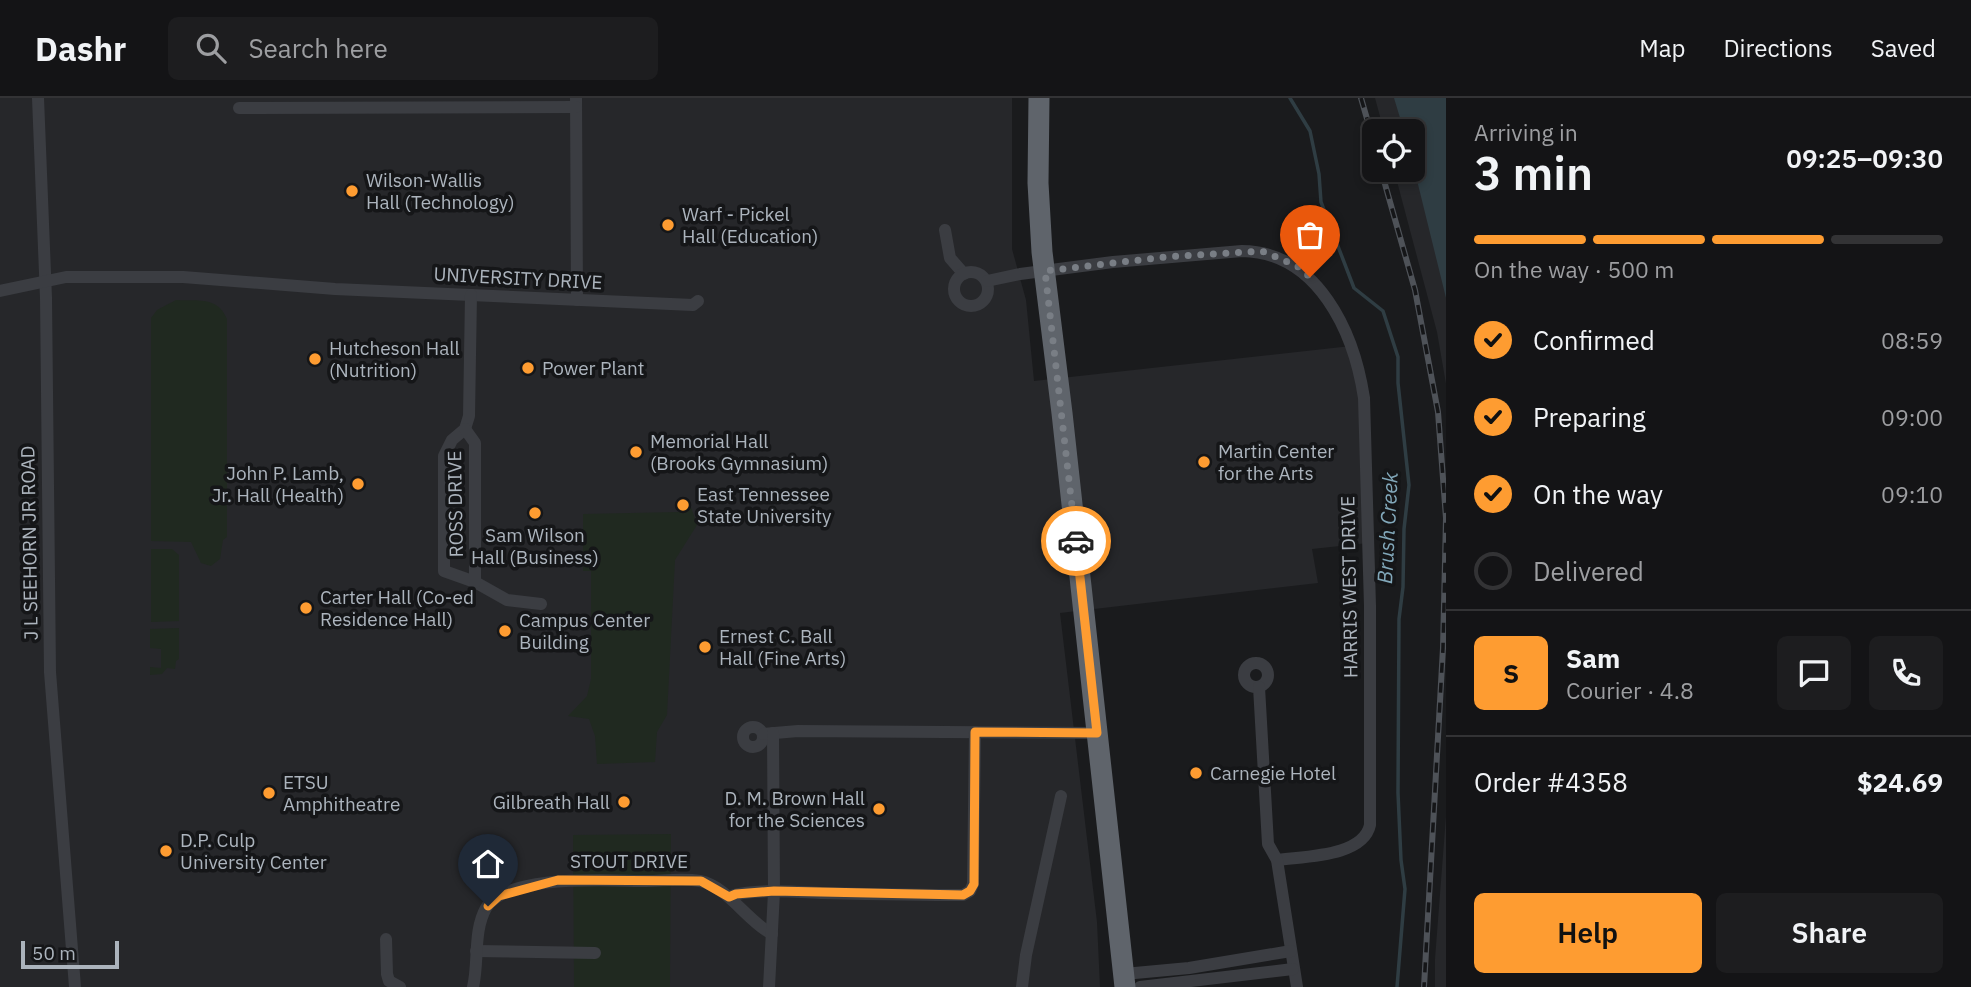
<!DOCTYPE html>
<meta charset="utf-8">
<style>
:root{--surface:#141416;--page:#1d1d1f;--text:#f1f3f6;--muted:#9d9ea1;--line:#333335;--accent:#fe9c31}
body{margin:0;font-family:"IBM Plex Sans",sans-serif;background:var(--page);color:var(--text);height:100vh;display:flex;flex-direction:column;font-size:26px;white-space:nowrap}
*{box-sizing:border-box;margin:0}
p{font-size:23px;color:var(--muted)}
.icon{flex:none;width:38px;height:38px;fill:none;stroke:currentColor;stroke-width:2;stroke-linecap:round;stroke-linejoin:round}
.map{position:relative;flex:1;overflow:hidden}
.drawer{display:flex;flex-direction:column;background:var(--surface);width:525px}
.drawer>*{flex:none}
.tools{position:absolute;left:1362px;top:21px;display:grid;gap:14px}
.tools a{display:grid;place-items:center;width:63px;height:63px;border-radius:10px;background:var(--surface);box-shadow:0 4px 10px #0003,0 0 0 2px var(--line);font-size:35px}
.scale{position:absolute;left:21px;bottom:18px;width:98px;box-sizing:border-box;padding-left:7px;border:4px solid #acb4bd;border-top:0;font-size:19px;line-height:24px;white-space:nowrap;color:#acb4bd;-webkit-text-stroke:5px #151618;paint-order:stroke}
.pin{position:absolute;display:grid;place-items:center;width:60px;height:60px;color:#fff;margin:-72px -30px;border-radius:50% 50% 50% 0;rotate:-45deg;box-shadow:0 0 7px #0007}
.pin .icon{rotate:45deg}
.courier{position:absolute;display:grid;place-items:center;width:70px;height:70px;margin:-35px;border:5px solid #fe9c31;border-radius:50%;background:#fff;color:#222;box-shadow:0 2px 9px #0007}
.overview em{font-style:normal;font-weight:600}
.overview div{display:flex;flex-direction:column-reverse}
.overview{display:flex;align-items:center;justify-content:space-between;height:119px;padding:0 28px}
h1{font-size:46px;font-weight:600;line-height:52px}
.bar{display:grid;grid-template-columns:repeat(4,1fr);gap:10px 7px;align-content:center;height:84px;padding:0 28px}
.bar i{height:9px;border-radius:5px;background:var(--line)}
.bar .current{background:var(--accent)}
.bar p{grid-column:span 4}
.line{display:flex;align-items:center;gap:18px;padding:0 28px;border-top:2px solid var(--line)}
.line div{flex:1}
.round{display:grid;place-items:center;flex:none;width:74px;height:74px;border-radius:10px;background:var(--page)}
ol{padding:0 28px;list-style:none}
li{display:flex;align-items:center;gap:21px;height:77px}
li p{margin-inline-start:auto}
li .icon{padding:7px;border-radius:50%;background:var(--accent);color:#111;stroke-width:4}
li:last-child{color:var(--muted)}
li i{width:38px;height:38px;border:4px solid var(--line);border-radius:50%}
.button{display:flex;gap:14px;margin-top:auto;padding:14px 28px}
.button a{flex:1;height:80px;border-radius:10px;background:var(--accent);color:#111;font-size:28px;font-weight:600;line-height:80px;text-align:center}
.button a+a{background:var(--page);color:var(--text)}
header{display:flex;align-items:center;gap:42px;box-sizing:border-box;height:98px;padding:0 35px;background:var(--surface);border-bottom:2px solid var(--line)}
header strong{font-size:33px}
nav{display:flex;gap:38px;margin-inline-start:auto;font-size:24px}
.search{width:490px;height:63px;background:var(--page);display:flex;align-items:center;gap:18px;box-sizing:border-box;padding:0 24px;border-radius:10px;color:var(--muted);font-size:26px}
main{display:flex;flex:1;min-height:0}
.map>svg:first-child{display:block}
.built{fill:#26272a}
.green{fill:#202920}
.water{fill:#2f3d43}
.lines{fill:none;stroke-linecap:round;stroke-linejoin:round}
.stream{stroke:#2f3d43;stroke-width:3.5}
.minor{stroke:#3b3d42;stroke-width:12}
.trunk{stroke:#5f646b;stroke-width:21}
.rail-casing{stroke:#4e5258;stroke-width:6}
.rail{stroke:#151618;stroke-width:3.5;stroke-dasharray:10;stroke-linecap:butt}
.done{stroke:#797e85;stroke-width:7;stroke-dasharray:0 12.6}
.route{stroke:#fe9c31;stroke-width:9}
.poi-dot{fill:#fe9c31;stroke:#151618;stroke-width:2.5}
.labels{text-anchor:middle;stroke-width:7;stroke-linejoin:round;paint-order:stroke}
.poi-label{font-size:19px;fill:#acb4bd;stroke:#151618;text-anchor:start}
.street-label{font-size:19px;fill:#acb4bd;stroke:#151618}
.water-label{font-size:21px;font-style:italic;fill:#82a8ba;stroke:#151618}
</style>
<header>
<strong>Dashr</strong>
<div class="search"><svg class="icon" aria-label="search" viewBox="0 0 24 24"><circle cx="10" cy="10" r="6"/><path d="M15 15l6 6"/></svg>Search here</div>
<nav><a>Map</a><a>Directions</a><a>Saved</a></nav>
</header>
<main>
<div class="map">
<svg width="1446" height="889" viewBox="0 0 1446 889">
<rect width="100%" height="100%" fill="#1a1b1d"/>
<!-- built -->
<g class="built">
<path d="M0,0H1012V151L1026,202L1034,283L1351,248L1360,274L1368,445L1312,451L1318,485L1060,515L1097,824L1100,889H0Z"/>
<path d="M1375,0H1446V286L1437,234L1394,72H1412V33H1384Z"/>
<path d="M1446,718V889H1435V861Z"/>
</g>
<!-- green -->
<g class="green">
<path d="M176,202C197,203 218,198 227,221V439L223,442L220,461L211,468L201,465L191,444L151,443V220L157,212Z"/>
<path d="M686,405L690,406L697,427L675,462L667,617L657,634L655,664L597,666L595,638L589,621L568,618L587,598L591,581V473H583V416L678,414Z"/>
<path d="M151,451H172L179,457V523L151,524Z"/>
<path d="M179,530V561L176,563L175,571L167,570L162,576L150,577V569L161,570V551L150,550V531Z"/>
<path d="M671,736L670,889H574L573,737Z"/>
</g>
<!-- water -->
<path class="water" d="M1394,0H1446V200L1412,62V33H1404Z"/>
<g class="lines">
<!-- stream -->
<path class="stream" d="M1290,0L1310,33L1319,76L1321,104L1354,190L1383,213L1398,259V285L1409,387L1404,431L1403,489L1399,521L1398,695L1401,762L1405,791L1397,889"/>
<!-- minor -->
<g class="minor">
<path d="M38,0L46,200L50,574L75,889"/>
<path d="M576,0L577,202"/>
<path d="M239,10L576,9"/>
<path d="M945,132L950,160L964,176"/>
<circle cx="971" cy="191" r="17"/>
<path d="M987,183L1020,176L1113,164L1242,153C1318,154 1354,234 1364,300L1370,508V727C1363,759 1304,758 1277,762"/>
<path d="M0,193L66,179H183L335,191L693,207L698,203"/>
<path d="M471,197L469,318L465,331L452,342L444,358V473L475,484L507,502L541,506"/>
<path d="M465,331L475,345V484"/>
<circle cx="1256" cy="577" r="12"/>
<path d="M1259,589L1268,746L1277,762L1297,889"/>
<circle cx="753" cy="639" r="10"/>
<path d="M763,636L798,633L1097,635"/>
<path d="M729,799C747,790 799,794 821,795C868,796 916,797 963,797L970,793L973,786L975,634"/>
<path d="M386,841L387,876L389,883L400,889"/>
<path d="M476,853L595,855"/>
<path d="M1124,876L1189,870L1291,853"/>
<path d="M473,889C479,864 473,833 486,810C507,775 609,783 646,783C662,783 683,780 700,783C727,788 748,824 772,836"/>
<path d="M769,889L774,794L773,635"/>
<path d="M1022,889L1026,857L1061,698"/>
<path d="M1140,889L1293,871"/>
</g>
<!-- trunk -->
<path class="trunk" d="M1039,0L1038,85L1042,154L1062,315L1125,889"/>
<!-- rail casing -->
<g class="rail-casing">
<g id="rail">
<path d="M1361,0L1374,45"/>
<path d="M1381,72L1415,192L1438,314L1446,420L1443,550L1424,889"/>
</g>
</g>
<!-- rail -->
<use href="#rail" class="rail"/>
</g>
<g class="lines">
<!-- done -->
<path class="done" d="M1076,443L1045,173L1165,159L1262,153L1297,168L1310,179"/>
<!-- route -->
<path class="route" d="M488,808L499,798L558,782L701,783L729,799L736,796L774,793L963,797L970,793L974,786L975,634L1097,635L1076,443"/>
</g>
<!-- markers -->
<g class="poi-dot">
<circle cx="352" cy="93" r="7"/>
<circle cx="668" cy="127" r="7"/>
<circle cx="315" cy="261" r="7"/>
<circle cx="528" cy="270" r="7"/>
<circle cx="636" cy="354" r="7"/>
<circle cx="1204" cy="364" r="7"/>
<circle cx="358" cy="386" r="7"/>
<circle cx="683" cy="407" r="7"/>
<circle cx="535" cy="415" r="7"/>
<circle cx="306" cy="510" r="7"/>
<circle cx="505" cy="533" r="7"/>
<circle cx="705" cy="549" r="7"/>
<circle cx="1196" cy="675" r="7"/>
<circle cx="269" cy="695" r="7"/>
<circle cx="624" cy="704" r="7"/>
<circle cx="879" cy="711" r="7"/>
<circle cx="166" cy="753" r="7"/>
</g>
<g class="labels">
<!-- poi labels -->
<g class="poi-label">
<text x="366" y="89">Wilson-Wallis<tspan x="366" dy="22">Hall (Technology)</tspan></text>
<text x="682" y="123">Warf - Pickel<tspan x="682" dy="22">Hall (Education)</tspan></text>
<text x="329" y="257">Hutcheson Hall<tspan x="329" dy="22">(Nutrition)</tspan></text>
<text x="542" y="277">Power Plant</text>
<text x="650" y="350">Memorial Hall<tspan x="650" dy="22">(Brooks Gymnasium)</tspan></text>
<text x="1218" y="360">Martin Center<tspan x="1218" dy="22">for the Arts</tspan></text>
<text x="344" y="382" text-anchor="end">John P. Lamb,<tspan x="344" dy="22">Jr. Hall (Health)</tspan></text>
<text x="697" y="403">East Tennessee<tspan x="697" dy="22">State University</tspan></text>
<text x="535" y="444" text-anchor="middle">Sam Wilson<tspan x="535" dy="22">Hall (Business)</tspan></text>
<text x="320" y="506">Carter Hall (Co-ed<tspan x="320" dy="22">Residence Hall)</tspan></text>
<text x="519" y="529">Campus Center<tspan x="519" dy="22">Building</tspan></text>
<text x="719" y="545">Ernest C. Ball<tspan x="719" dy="22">Hall (Fine Arts)</tspan></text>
<text x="1210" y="682">Carnegie Hotel</text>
<text x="283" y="691">ETSU<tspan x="283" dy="22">Amphitheatre</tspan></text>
<text x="865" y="707" text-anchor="end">D. M. Brown Hall<tspan x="865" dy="22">for the Sciences</tspan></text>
<text x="610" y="711" text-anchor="end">Gilbreath Hall</text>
<text x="180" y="749">D.P. Culp<tspan x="180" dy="22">University Center</tspan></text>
</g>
<!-- street labels -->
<g class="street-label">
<text transform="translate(518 180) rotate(3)" y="7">UNIVERSITY DRIVE</text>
<text transform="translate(455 406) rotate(-91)" y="7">ROSS DRIVE</text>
<text transform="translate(29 445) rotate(-91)" y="7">J L SEEHORN JR ROAD</text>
<text transform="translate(1349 489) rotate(-91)" y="7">HARRIS WEST DRIVE</text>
<text x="629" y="770">STOUT DRIVE</text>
</g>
<!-- water labels -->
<g class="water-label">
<text transform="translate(1388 430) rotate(-87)" y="7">Brush Creek</text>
</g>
</g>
</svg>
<div class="tools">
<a><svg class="icon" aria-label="locate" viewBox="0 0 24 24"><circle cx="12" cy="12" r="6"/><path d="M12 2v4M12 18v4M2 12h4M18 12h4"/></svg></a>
</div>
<div class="scale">50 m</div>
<div class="pin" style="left:1310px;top:179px;background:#ea580c"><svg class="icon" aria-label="bag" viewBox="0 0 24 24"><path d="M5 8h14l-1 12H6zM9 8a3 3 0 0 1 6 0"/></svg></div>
<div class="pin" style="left:488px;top:808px;background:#1f2937"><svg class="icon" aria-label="home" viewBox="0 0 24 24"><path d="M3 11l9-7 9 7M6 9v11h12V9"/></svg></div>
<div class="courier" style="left:1076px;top:443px"><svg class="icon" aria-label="car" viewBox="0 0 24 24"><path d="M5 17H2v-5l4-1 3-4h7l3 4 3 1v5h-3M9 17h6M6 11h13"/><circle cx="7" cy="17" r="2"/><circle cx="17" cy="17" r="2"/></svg></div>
</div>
<section class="drawer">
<div class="overview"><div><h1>3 min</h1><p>Arriving in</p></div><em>09:25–09:30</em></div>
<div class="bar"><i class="current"></i><i class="current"></i><i class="current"></i><i></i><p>On the way · 500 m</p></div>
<ol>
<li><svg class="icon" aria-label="check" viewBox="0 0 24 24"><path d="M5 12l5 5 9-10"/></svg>Confirmed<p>08:59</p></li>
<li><svg class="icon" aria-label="check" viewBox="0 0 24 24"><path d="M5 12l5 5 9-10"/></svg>Preparing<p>09:00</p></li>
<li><svg class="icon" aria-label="check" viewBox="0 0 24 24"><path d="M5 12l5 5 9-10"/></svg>On the way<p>09:10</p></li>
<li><i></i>Delivered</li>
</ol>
<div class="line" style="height:126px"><b class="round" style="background:var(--accent);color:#111">S</b><div><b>Sam</b><p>Courier · 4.8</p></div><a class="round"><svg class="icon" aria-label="chat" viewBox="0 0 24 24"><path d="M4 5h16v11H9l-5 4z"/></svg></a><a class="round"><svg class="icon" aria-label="phone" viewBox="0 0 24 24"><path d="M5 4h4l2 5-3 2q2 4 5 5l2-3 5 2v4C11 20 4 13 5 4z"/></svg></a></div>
<div class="line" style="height:91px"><div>Order #4358</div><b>$24.69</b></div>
<div class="button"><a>Help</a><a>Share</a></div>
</section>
</main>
